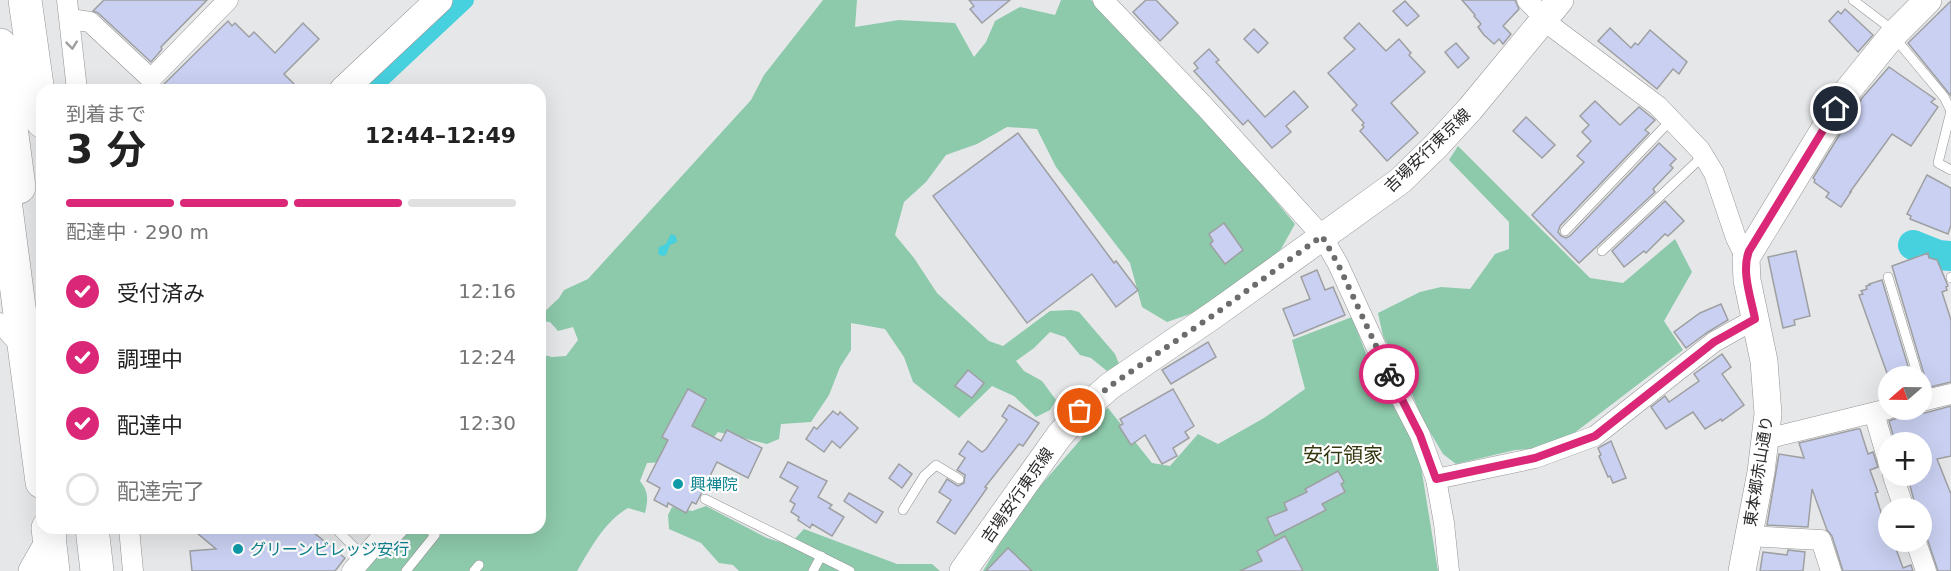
<!DOCTYPE html>
<html lang="ja">
<meta charset="utf-8">
<style>
:root{--surface:#fff;--page:#f6f6f6;--text:#222;--muted:#767676;--line:#e0e0e0;--accent:#db2777}
body{margin:0;font-family:"DejaVu Sans","Noto Sans JP",sans-serif;background:var(--page);color:var(--text);height:100vh;display:flex;flex-direction:column;font-size:22px;white-space:nowrap}
*{box-sizing:border-box;margin:0}
p{font-size:20px;color:var(--muted)}
.icon{flex:none;width:33px;height:33px;fill:none;stroke:currentColor;stroke-width:2;stroke-linecap:round;stroke-linejoin:round}
.map{position:relative;flex:1;overflow:hidden}
.details{position:absolute;left:36px;top:84px;width:510px;height:450px;display:flex;flex-direction:column;background:var(--surface);border-radius:18px;box-shadow:0 6px 24px #0002}
.details>*{flex:none}
.needle{width:39px;rotate:250deg}
.buttons{position:absolute;left:1878px;top:366px;display:grid;gap:12px}
.buttons a{display:grid;place-items:center;width:54px;height:54px;border-radius:50%;background:var(--surface);box-shadow:0 6px 24px #0002;font-size:30px}
.pin{position:absolute;display:grid;place-items:center;width:51px;height:51px;color:#fff;margin:-26px;border:3px solid #fff;border-radius:50%;box-shadow:0 2px 6px #0007}
.courier{position:absolute;display:grid;place-items:center;width:60px;height:60px;margin:-30px;border:4px solid #db2777;border-radius:50%;background:#fff;color:#222;box-shadow:0 2px 8px #0007}
.summary em{font-style:normal;font-weight:700}
.summary div{display:flex;flex-direction:column-reverse}
.summary{display:flex;align-items:center;justify-content:space-between;height:102px;padding:0 30px}
h1{font-size:39px;font-weight:700;line-height:45px}
.bar{display:grid;grid-template-columns:repeat(4,1fr);gap:9px 6px;align-content:center;height:72px;padding:0 30px}
.bar i{height:8px;border-radius:4px;background:var(--line)}
.bar .active{background:var(--accent)}
.bar p{grid-column:span 4}
ol{padding:0 30px;list-style:none}
li{display:flex;align-items:center;gap:18px;height:66px}
li p{margin-inline-start:auto}
li .icon{padding:6px;border-radius:50%;background:var(--accent);color:#fff;stroke-width:4}
li:last-child{color:var(--muted)}
li i{width:33px;height:33px;border:3px solid var(--line);border-radius:50%}
.map>svg:first-child{display:block}
.green{fill:#8dc9ab}
.water{fill:#47d0de}
.lines{fill:none;stroke-linecap:round;stroke-linejoin:round}
.canal{stroke:#47d0de;stroke-width:18}
.river{stroke:#47d0de;stroke-width:30}
.building{fill:#c9d0f1;stroke:#9e9fa1;stroke-width:1.5}
.lane-casing{stroke:#949496;stroke-width:10}
.street-casing{stroke:#949496;stroke-width:21}
.secondary-casing{stroke:#949496;stroke-width:28}
.highway-casing{stroke:#949496;stroke-width:34}
.lane{stroke:#fff;stroke-width:9}
.street{stroke:#fff;stroke-width:20}
.secondary{stroke:#fff;stroke-width:27}
.highway{stroke:#fff;stroke-width:33}
.oneway{stroke:#9f9f9f}
.done{stroke:#6b6c6d;stroke-width:6;stroke-dasharray:0 10.8}
.route{stroke:#db2777;stroke-width:8}
.culture-dot{fill:#0f9aa8;stroke:#fff;stroke-width:2}
.labels{text-anchor:middle;stroke-width:4.5;stroke-linejoin:round;paint-order:stroke}
.street-label{font-size:16px;fill:#29292a;stroke:#fff}
.culture-label{font-size:16px;fill:#0d838f;stroke:#fff;text-anchor:start}
.quarter-label{font-size:20px;fill:#34360d;stroke:#fff}
</style>
<div class="map">
<svg width="1951" height="571" viewBox="0 0 1951 571">
<rect width="100%" height="100%" fill="#e6e7e9"/>
<!-- green -->
<g class="green">
<path d="M823,0H857L855,27L899,20L955,23L974,57L986,42L995,21L1020,7L1055,15L1061,0H1091L1232,143L1268,192L1295,224L1281,249L1239,285L1199,311L1167,322L1142,307L1130,263L1056,167L1037,129L1007,127L977,144L946,155L926,182L904,202L895,235L914,258L937,293L989,341L1003,346L1050,311L1071,310L1079,312L1115,354L1119,364L1107,371L1091,358L1080,355L1065,337L1050,332L1034,348L1016,361L1024,371L1042,381L1056,400L1050,410L1036,417L1014,396L992,386L959,418L913,382L904,357L885,329L851,323V350L840,367L829,395L811,422L781,424L779,439L767,444L718,432L692,465L670,462L647,463L640,481C649,492 648,500 645,513L628,508C604,522 591,548 577,571H359L395,528H540V354L552,357L566,356L578,340L573,327L558,331L550,322L540,321V316L559,298L564,290L588,279L751,100L764,75Z"/>
<path d="M1458,146L1590,278L1623,283L1675,239L1692,272L1664,321L1683,350L1556,447L1515,450L1456,464L1443,454L1421,417L1406,378L1383,336L1378,313L1420,292L1441,287L1470,289L1495,254L1509,249V222L1449,160Z"/>
<path d="M1352,317L1370,364L1418,448L1438,571H983L1021,508L1082,438L1088,422L1108,408L1152,463L1170,466L1198,434L1218,444L1264,418L1305,389L1292,340Z"/>
<path d="M706,506L767,538L789,545L804,529L897,564H932L940,571H739L733,565L719,563L701,543L669,529L668,515L672,507L692,511Z"/>
</g>
<!-- water -->
<path class="water" d="M671,234L676,236L677,242L670,245L666,255L661,256L658,253L659,247L666,244Z"/>
<g class="lines">
<!-- canal -->
<path class="canal" d="M369,90L465,0"/>
<!-- river -->
<path class="river" d="M1913,245L1938,255L1951,256"/>
</g>
<!-- building -->
<g class="building">
<path d="M104,0H207L161,47L162,49L158,54L151,62L98,13L93,11Z"/>
<path d="M969,0H1010L982,23L970,9L974,6Z"/>
<path d="M1146,0H1156L1178,23L1160,41L1133,12Z"/>
<path d="M1462,0H1515L1519,9L1503,26L1511,34L1503,44L1499,39L1494,44L1484,35L1478,27L1481,24L1474,16L1475,15Z"/>
<path d="M1405,1L1419,16L1407,26L1393,11Z"/>
<path d="M1951,1V96L1908,43Z"/>
<path d="M1845,9L1873,35L1858,52L1829,21L1838,11L1841,14Z"/>
<path d="M228,21L232,26L235,23L249,37L254,32L275,53L303,23L319,39L284,74L300,90H158Z"/>
<path d="M1359,23L1386,51L1399,39L1411,53L1409,55L1425,72L1391,103L1418,133L1387,161L1360,131L1364,127L1362,125L1364,123L1352,110L1357,105L1328,73L1355,49L1344,38Z"/>
<path d="M1610,28L1631,48L1635,43L1638,45L1650,30L1687,62L1679,74L1673,69L1657,89L1598,41Z"/>
<path d="M1254,29L1268,43L1258,53L1244,39Z"/>
<path d="M1456,43L1469,58L1458,68L1445,52Z"/>
<path d="M1209,49L1219,60L1216,62L1265,117L1294,91L1308,107L1286,126L1291,132L1272,148L1248,120L1243,125L1194,71L1198,68L1194,63Z"/>
<path d="M1889,67L1935,99L1931,102L1938,107L1911,146L1892,134L1850,192H1851L1841,207L1826,197L1829,193L1814,182L1815,180L1813,178L1862,98Z"/>
<path d="M1595,101L1620,125L1639,107L1655,120L1645,130L1649,133L1560,226L1558,232L1561,236L1566,238L1570,236L1659,143L1676,159L1670,165L1673,168L1653,189L1655,192L1579,263L1532,215L1584,162L1577,156L1591,141L1582,132L1589,125L1580,116Z"/>
<path d="M1526,117L1555,145L1542,158L1513,131Z"/>
<path d="M1018,133L1114,263L1116,261L1138,290L1116,307L1092,274L1027,323L933,196Z"/>
<path d="M1927,175L1951,188V225L1948,234L1910,219L1911,216L1907,214Z"/>
<path d="M1665,201L1684,221L1668,236L1665,234L1646,253L1644,251L1624,267L1612,251Z"/>
<path d="M1224,223L1243,250L1225,264L1210,244L1213,241L1209,234Z"/>
<path d="M1796,251L1810,316L1794,320L1795,325L1783,328L1768,257Z"/>
<path d="M1928,253L1929,258L1937,260L1948,286L1946,287L1947,290L1942,292L1951,320V382L1926,388L1924,380V374L1892,266Z"/>
<path d="M1317,270L1325,290L1333,287L1345,315L1294,336L1283,309L1310,299L1301,277Z"/>
<path d="M1882,280L1911,376H1888L1859,295L1863,294L1861,291L1867,289L1866,286L1870,285L1869,284Z"/>
<path d="M1721,304L1728,320L1708,332L1686,348L1674,332L1700,313Z"/>
<path d="M1208,342L1216,357L1171,384L1162,370Z"/>
<path d="M1722,354L1731,367L1722,374L1744,405L1722,421L1721,419L1705,429L1693,412L1666,429L1651,407L1665,396L1669,402L1699,381L1694,374Z"/>
<path d="M968,370L984,383L972,398L955,386Z"/>
<path d="M688,389L706,399L692,426L721,441L727,430L762,448L748,478L717,462L696,504L692,502L686,513L668,503L667,507L654,500L660,488L647,481L668,440L662,437Z"/>
<path d="M1173,389L1194,426L1185,432L1189,438L1173,448L1177,456L1162,464L1145,435L1131,445L1119,426L1123,424L1120,419Z"/>
<path d="M1009,405L1039,423L1023,446L1019,444L985,487L987,488L955,534L937,522L951,500L939,492L947,479L958,486L964,483L965,475L957,470L965,458L959,454L968,441L982,452L986,449L1007,420L1002,416Z"/>
<path d="M1951,406V456L1937,459L1951,494V571H1938L1927,538L1922,532V508H1916L1909,482L1922,478V442H1895L1889,421L1916,411L1925,413Z"/>
<path d="M833,411L838,415L840,412L858,428L840,448L832,441L824,452L806,439L814,427L817,429Z"/>
<path d="M1857,429H1860L1868,454L1873,452L1878,467L1870,470L1878,492L1875,493L1888,535V542H1891L1893,547L1895,546L1903,568L1911,565L1913,571H1843L1832,536L1827,530L1812,489L1808,527L1767,525L1779,454L1804,458L1799,443Z"/>
<path d="M1611,441L1626,478L1613,483L1610,476L1608,477L1599,456L1601,455L1598,448Z"/>
<path d="M788,462L827,481L818,497L832,505L829,508L844,517L832,536L812,524L810,528L798,520L799,517L791,512L795,504L790,501L798,487L780,477Z"/>
<path d="M899,464L912,474L902,488L889,478Z"/>
<path d="M1338,471L1344,482L1341,484L1345,492L1322,504L1326,510L1275,536L1267,518L1287,510L1284,503L1307,492L1305,489Z"/>
<path d="M849,493L883,512L876,523L844,501Z"/>
<path d="M191,528H308L345,558L335,571H192L190,551L216,549Z"/>
<path d="M1285,536L1303,571H1240L1262,561L1257,551Z"/>
<path d="M1008,548L1032,571H986Z"/>
<path d="M1788,550L1805,552L1803,571H1760L1763,552L1787,555Z"/>
</g>
<g class="lines">
<!-- lane casing -->
<g class="lane-casing">
<g id="lane">
<path d="M1853,0L1894,31"/>
<path d="M1894,37L1944,97L1951,111"/>
<path d="M1951,111L1938,163L1951,170"/>
<path d="M1565,231L1670,121"/>
<path d="M1602,251L1703,156"/>
<path d="M1888,277L1918,376"/>
<path d="M1951,277V278"/>
<path d="M705,499L850,571"/>
<path d="M903,510L924,476L936,465L959,479"/>
<path d="M335,528L364,557"/>
<path d="M374,546L382,554L406,528"/>
<path d="M406,571L435,535L428,528"/>
<path d="M474,571L479,565"/>
<path d="M813,571L821,556"/>
</g>
</g>
<!-- street casing -->
<g class="street-casing">
<g id="street">
<path d="M67,0L77,90"/>
<path d="M1103,0L1205,107L1322,236L1338,264L1389,375L1420,435L1436,479L1444,523L1449,571"/>
<path d="M1527,0L1545,19"/>
<path d="M70,19L90,22L151,79L228,0"/>
<path d="M1543,20L1658,106L1700,150L1714,173L1736,238L1746,258"/>
<path d="M0,323L23,348"/>
<path d="M1922,401L1951,394"/>
<path d="M1874,413L1888,461"/>
<path d="M1766,439L1888,409"/>
<path d="M1893,476L1904,508"/>
<path d="M1436,479L1535,458L1595,436L1714,342L1755,319"/>
<path d="M129,528L133,571"/>
<path d="M1748,536L1821,540L1831,571"/>
<path d="M1916,542L1926,571"/>
<path d="M352,571L389,528"/>
</g>
</g>
<!-- secondary casing -->
<g class="secondary-casing">
<g id="secondary">
<path d="M343,90L439,0"/>
<path d="M32,571L53,534"/>
<path d="M963,571L1059,436L1080,412L1110,386L1215,314L1400,181L1436,146L1470,109L1560,0"/>
<path d="M1742,571L1761,472L1768,414L1764,361L1747,280L1746,258L1849,89L1892,36L1928,0"/>
</g>
</g>
<!-- highway casing -->
<g class="highway-casing">
<g id="highway">
<path d="M25,0L42,121"/>
<path d="M0,45L19,187"/>
<path d="M0,162L42,482"/>
<path d="M48,528L53,571"/>
<path d="M92,528L97,571"/>
</g>
</g>
<!-- lane -->
<use href="#lane" class="lane"/>
<!-- street -->
<use href="#street" class="street"/>
<!-- secondary -->
<use href="#secondary" class="secondary"/>
<!-- highway -->
<use href="#highway" class="highway"/>
</g>
<!-- one-way arrows -->
<defs><path id="oneway-chevron" d="M-2-3.5L2.5 0L-2 3.5" fill="none" stroke-width="1.6" stroke-linecap="round" stroke-linejoin="round" transform="scale(1.5)"/></defs>
<use class="oneway" href="#oneway-chevron" transform="translate(72 45) rotate(84)"/>
<g class="lines">
<!-- done -->
<path class="done" d="M1080,411L1110,386L1215,314L1322,236L1338,264L1389,374"/>
<!-- route -->
<path class="route" d="M1389,374L1420,435L1436,479L1535,458L1595,436L1714,342L1755,319C1751,298 1741,271 1749,251L1836,109"/>
</g>
<!-- markers -->
<g class="culture-dot">
<circle cx="678" cy="484" r="6"/>
<circle cx="238" cy="549" r="6"/>
</g>
<g class="labels">
<!-- street labels -->
<g class="street-label">
<text transform="translate(1427 150) rotate(-44)" y="6">吉場安行東京線</text>
<text transform="translate(1758 471) rotate(-81)" y="6">東本郷赤山通り</text>
<text transform="translate(1017 495) rotate(-55)" y="6">吉場安行東京線</text>
</g>
<!-- culture labels -->
<g class="culture-label">
<text x="690" y="490">興禅院</text>
<text x="250" y="555">グリーンビレッジ安行</text>
</g>
<!-- quarter labels -->
<g class="quarter-label">
<text x="1343" y="462">安行領家</text>
</g>
</g>
</svg>
<div class="buttons">
<a><svg class="needle" viewBox="-14 -14 28 28"><path d="M0-13l5 13h-10z" fill="#e53935"/><path d="M0 13l5-13h-10z" fill="#767676"/></svg></a>
<a>+</a>
<a>−</a>
</div>
<div class="pin" style="left:1080px;top:411px;background:#ea580c"><svg class="icon" aria-label="bag" viewBox="0 0 24 24"><path d="M5 8h14l-1 12H6zM9 8a3 3 0 0 1 6 0"/></svg></div>
<div class="pin" style="left:1836px;top:109px;background:#1f2937"><svg class="icon" aria-label="home" viewBox="0 0 24 24"><path d="M3 11l9-7 9 7M6 9v11h12V9"/></svg></div>
<div class="courier" style="left:1389px;top:374px"><svg class="icon" aria-label="bike" viewBox="0 0 24 24"><circle cx="6" cy="16" r="4"/><circle cx="18" cy="16" r="4"/><path d="M6 16l4-8h5l3 8M10 8l3 8H6M13 5h3"/></svg></div>
<section class="details">
<div class="summary"><div><h1>3 分</h1><p>到着まで</p></div><em>12:44–12:49</em></div>
<div class="bar"><i class="active"></i><i class="active"></i><i class="active"></i><i></i><p>配達中 · 290 m</p></div>
<ol>
<li><svg class="icon" aria-label="check" viewBox="0 0 24 24"><path d="M5 12l5 5 9-10"/></svg>受付済み<p>12:16</p></li>
<li><svg class="icon" aria-label="check" viewBox="0 0 24 24"><path d="M5 12l5 5 9-10"/></svg>調理中<p>12:24</p></li>
<li><svg class="icon" aria-label="check" viewBox="0 0 24 24"><path d="M5 12l5 5 9-10"/></svg>配達中<p>12:30</p></li>
<li><i></i>配達完了</li>
</ol>
</section>
</div>
